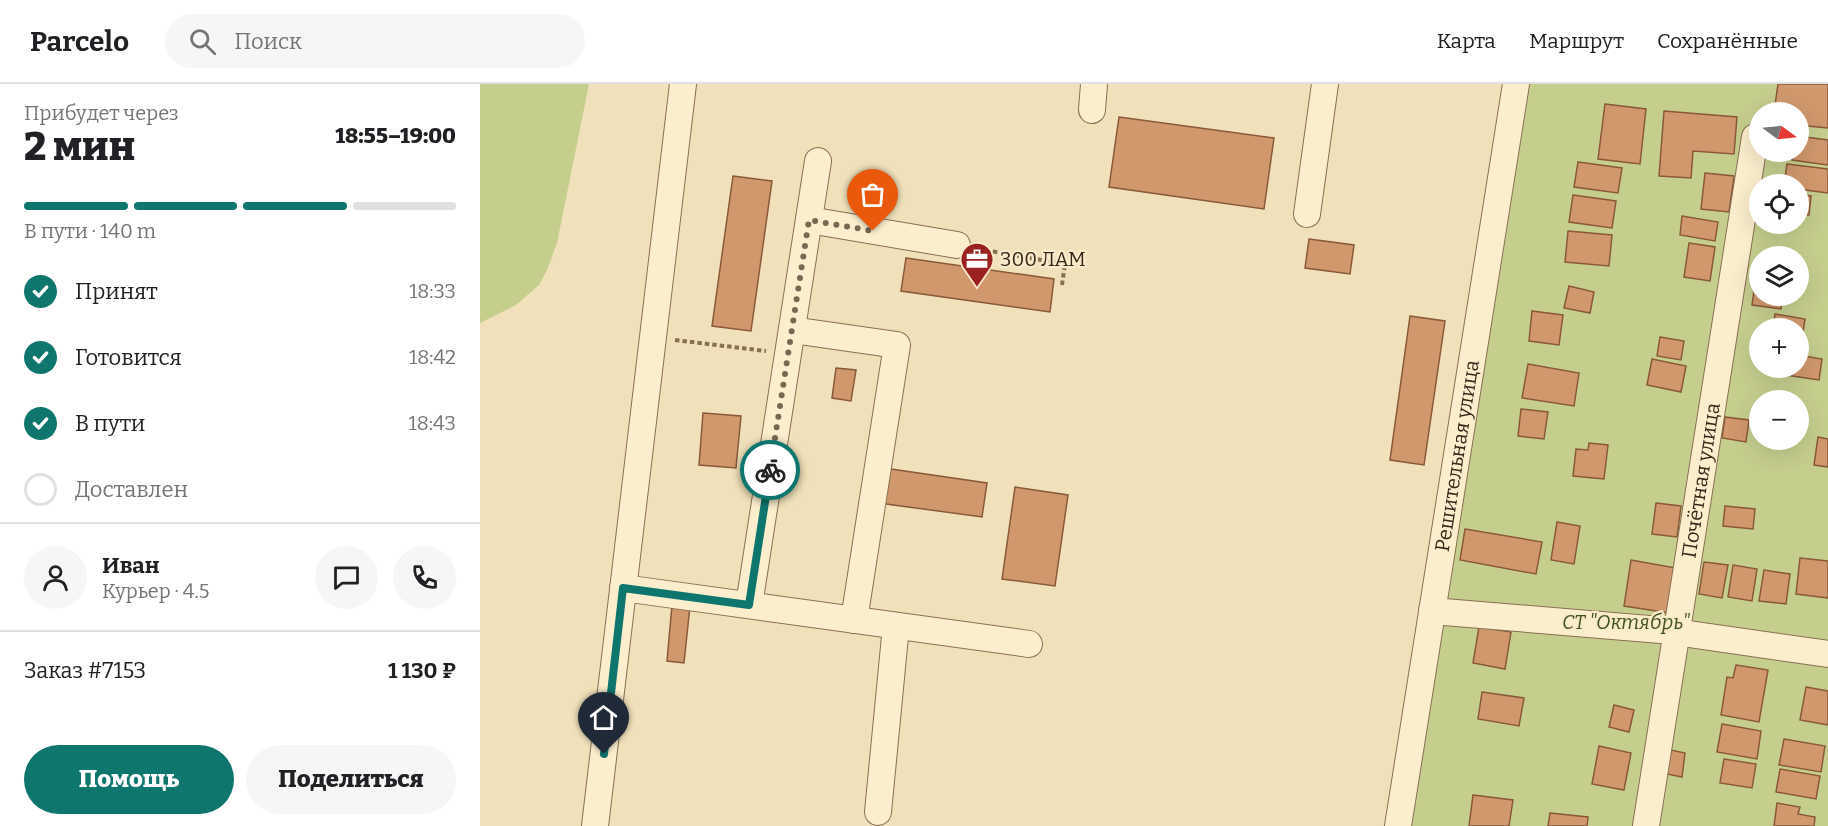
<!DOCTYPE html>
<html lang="ru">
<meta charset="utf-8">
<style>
:root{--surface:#fff;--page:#f6f6f6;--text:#202124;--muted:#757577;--line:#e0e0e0;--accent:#0f766e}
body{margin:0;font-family:Bitter,serif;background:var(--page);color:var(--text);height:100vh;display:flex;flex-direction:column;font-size:22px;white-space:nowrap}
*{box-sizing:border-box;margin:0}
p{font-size:20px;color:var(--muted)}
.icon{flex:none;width:33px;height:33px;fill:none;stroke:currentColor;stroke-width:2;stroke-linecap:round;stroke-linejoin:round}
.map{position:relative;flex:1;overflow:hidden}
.details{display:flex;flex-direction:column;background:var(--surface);width:480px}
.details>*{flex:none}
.needle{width:39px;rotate:105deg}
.buttons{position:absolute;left:1269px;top:18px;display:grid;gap:12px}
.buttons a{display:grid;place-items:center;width:60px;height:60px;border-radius:50%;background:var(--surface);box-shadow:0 6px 24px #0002;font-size:30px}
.pin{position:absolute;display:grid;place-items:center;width:51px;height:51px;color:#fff;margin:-62px -26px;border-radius:50% 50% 50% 0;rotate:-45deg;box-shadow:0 0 6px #0007}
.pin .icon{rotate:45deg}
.courier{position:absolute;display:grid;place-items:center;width:60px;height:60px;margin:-30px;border:4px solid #0f766e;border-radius:50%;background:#fff;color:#222;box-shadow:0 2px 8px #0007}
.overview em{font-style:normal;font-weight:800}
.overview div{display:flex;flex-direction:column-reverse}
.overview{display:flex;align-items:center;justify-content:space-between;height:102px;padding:0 24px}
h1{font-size:39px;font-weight:800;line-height:45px}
.bar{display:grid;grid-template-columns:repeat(4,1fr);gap:9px 6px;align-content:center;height:72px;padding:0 24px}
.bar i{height:8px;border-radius:4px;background:var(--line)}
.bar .selected{background:var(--accent)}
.bar p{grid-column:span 4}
.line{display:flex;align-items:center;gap:15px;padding:0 24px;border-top:2px solid var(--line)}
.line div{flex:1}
.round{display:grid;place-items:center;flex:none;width:63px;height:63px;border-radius:32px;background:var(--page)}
ol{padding:0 24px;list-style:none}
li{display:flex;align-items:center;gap:18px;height:66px}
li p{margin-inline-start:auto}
li .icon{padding:6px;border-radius:50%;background:var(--accent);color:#fff;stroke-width:4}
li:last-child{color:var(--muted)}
li i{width:33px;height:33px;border:3px solid var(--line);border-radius:50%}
.cta{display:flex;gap:12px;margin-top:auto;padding:12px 24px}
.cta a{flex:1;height:69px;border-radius:36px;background:var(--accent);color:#fff;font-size:24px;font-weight:800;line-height:69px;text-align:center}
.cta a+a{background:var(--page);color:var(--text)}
header{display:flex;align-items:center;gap:36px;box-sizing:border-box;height:84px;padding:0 30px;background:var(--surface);border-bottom:2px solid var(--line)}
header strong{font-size:28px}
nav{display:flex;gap:33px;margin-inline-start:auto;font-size:21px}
.search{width:420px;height:54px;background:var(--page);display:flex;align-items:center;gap:15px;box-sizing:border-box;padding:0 21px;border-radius:33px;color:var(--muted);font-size:22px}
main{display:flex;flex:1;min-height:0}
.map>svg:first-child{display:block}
.green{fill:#c6ce8e;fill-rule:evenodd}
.building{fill:#d1986d;stroke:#895938;stroke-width:1.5}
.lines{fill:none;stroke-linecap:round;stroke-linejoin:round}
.minor-casing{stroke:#887053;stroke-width:28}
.path{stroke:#887053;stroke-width:4;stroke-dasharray:4.5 3;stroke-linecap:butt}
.minor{stroke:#fbeecd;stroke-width:26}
.done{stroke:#776852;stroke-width:6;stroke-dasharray:0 10.8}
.route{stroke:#0f766e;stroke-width:8}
.labels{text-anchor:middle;stroke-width:4.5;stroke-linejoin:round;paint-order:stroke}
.poi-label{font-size:20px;fill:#36271a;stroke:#f7ebca;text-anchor:start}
.street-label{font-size:20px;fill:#36271a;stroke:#f7ebca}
.park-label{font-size:20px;font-style:italic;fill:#46541f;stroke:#f7ebca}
</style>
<header>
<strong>Parcelo</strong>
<div class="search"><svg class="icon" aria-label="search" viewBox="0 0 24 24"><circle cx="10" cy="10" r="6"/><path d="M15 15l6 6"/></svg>Поиск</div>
<nav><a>Карта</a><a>Маршрут</a><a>Сохранённые</a></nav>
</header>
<main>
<section class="details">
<div class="overview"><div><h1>2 мин</h1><p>Прибудет через</p></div><em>18:55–19:00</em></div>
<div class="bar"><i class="selected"></i><i class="selected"></i><i class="selected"></i><i></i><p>В пути · 140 m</p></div>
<ol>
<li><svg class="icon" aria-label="check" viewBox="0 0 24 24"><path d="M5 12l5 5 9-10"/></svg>Принят<p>18:33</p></li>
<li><svg class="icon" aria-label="check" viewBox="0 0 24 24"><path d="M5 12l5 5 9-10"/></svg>Готовится<p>18:42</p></li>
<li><svg class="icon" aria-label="check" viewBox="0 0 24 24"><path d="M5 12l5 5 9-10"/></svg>В пути<p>18:43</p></li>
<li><i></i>Доставлен</li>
</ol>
<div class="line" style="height:108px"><a class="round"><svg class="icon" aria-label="person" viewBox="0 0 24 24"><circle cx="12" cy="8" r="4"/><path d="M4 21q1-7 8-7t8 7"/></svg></a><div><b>Иван</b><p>Курьер · 4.5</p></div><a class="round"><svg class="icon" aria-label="chat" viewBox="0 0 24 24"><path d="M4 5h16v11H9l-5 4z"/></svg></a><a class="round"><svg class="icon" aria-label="phone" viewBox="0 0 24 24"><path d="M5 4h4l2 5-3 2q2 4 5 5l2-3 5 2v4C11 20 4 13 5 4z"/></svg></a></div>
<div class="line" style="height:78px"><div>Заказ #7153</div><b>1 130 ₽</b></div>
<div class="cta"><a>Помощь</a><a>Поделиться</a></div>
</section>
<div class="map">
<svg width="1348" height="742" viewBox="0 0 1348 742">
<rect width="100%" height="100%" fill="#f0e1ba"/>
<!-- green -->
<g class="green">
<path d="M0,0H109L77,159L67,186L59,201L36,221L0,239Z"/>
<path d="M1029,0H1348V742H907ZM1280,28H1318V68H1280ZM1280,100H1318V140H1280ZM1280,172H1318V212H1280ZM1280,244H1318V284H1280ZM1280,316H1318V356H1280Z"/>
</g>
<!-- building -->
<g class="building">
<path d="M1298,0H1348V44L1318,41V28H1294Z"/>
<path d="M1125,20L1166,25L1160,80L1118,75Z"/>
<path d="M1184,27L1257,33L1254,70L1213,67L1211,94L1179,92Z"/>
<path d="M639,33L794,54L784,125L629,103Z"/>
<path d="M1318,52L1348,56V81L1312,76L1313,68H1318Z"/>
<path d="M1098,78L1142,84L1138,109L1094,103Z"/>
<path d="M1307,80L1348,85V109L1318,105V100H1304Z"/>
<path d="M1225,89L1254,92L1249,128L1221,125Z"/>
<path d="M253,92L292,97L271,247L232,242Z"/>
<path d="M1318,110L1331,112L1329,131L1318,130Z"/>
<path d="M1093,111L1136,117L1132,144L1089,138Z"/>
<path d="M1202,132L1238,138L1235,157L1200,151Z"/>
<path d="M1088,147L1132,151L1129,182L1085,178Z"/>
<path d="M829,155L874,161L870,190L825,184Z"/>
<path d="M1209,159L1235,163L1230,197L1204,193Z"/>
<path d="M426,174L574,195L570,228L421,207Z"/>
<path d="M1275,199H1280V212H1302L1301,225L1272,221Z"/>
<path d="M1089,202L1114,208L1110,229L1084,224Z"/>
<path d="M1052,227L1083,231L1079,261L1049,257Z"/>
<path d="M1295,230L1325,235L1321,262H1318V244H1293Z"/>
<path d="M930,232L965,237L944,381L910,376Z"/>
<path d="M1180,253L1204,257L1201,276L1177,272Z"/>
<path d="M1318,271L1342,275L1339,296L1306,291L1307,284H1318Z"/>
<path d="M1172,275L1206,282L1201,308L1167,301Z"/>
<path d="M1048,280L1099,289L1094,322L1042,314Z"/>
<path d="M356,284L376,286L371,317L352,314Z"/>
<path d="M1041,325L1068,328L1064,355L1038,352Z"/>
<path d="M223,329L261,332L256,384L219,381Z"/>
<path d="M1245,333L1269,336L1266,358L1242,354Z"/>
<path d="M1338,353L1348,355V383L1334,381Z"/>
<path d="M1109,359L1128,361L1124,395L1093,392L1096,365L1108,366Z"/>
<path d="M404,384L507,399L502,433L399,419Z"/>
<path d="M535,403L588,411L575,502L522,495Z"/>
<path d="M1176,419L1201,422L1197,453L1172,450Z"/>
<path d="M1245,422L1275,425L1273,445L1243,442Z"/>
<path d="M1077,438L1100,442L1094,480L1071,476Z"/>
<path d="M985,445L1062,458L1056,490L980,476Z"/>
<path d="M1320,474L1348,477V514L1316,510Z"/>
<path d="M1151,476L1196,484L1189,529L1144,522Z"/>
<path d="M1224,478L1248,481L1242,514L1219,510Z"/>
<path d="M1253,481L1277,485L1272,517L1248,513Z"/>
<path d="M1284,486L1310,490L1306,520L1279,517Z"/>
<path d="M192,521L210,522L204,579L187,577Z"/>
<path d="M999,543L1031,548L1025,585L993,579Z"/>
<path d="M1256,581L1288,586L1279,638L1241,631L1247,593L1253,594Z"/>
<path d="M1326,603L1348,607V641L1320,636Z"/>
<path d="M1002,608L1044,614L1039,642L998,635Z"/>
<path d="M1134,621L1154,626L1149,648L1129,643Z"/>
<path d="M1242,640L1281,647L1277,675L1237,668Z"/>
<path d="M1304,655L1345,662L1341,688L1299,681Z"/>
<path d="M1119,662L1151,669L1144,706L1112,700Z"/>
<path d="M1186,665L1205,669L1202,693L1182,689Z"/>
<path d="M1244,675L1276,680L1272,704L1240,699Z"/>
<path d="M1300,685L1340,692L1336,715L1296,708Z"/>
<path d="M993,711L1033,716L1029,742H989Z"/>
<path d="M1297,719L1320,723L1318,730L1335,733L1334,742H1294Z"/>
<path d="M1070,729L1108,733L1107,742H1068Z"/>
</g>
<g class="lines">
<!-- minor casing -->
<g class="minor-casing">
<g id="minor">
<path d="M612,26L614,0"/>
<path d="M827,130L845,0"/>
<path d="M329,136L477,161"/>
<path d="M312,246L417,261L374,536"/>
<path d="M143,504L549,560"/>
<path d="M269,521L338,77"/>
<path d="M952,527L1181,546L1348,570"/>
<path d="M398,728L416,542"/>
<path d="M115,742L203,0"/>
<path id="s1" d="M918,742L1036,0"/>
<path id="s2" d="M1166,742L1275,53"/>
</g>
</g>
<!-- path -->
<g class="path">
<path d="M498,165L585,180L582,201"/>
<path d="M195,256L286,267"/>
</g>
<!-- minor -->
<use href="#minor" class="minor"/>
</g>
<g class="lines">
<!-- done -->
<path class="done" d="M290,386L329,136L393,147"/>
<!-- route -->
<path class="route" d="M124,670L143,504L269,521L290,386"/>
</g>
<!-- icons -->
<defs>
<g id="office-pin" transform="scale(1.725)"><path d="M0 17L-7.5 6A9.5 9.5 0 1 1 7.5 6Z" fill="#9b2020" stroke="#f7ebca"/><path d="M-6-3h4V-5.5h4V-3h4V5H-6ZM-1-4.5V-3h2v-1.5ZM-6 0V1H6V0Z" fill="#fff"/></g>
</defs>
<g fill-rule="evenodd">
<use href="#office-pin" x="497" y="175"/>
</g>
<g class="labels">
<!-- poi labels -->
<g class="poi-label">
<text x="520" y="182">300 ЛАМ</text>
</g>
<!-- street labels -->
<g class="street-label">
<text dy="7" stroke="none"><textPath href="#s1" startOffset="375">Решительная улица</textPath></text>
<text dy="7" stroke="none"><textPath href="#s2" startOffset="350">Почётная улица</textPath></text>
</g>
<!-- park labels -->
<g class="park-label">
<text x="1146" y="545">СТ "Октябрь"</text>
</g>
</g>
</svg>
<div class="buttons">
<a><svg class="needle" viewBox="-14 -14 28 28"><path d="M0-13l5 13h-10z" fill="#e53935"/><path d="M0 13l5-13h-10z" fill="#757577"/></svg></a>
<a><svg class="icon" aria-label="locate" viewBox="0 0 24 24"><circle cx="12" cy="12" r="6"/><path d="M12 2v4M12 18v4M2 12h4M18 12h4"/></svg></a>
<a><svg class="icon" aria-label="layers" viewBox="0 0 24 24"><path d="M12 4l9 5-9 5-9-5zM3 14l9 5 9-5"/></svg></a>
<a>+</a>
<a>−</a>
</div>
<div class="pin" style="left:393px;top:147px;background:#ea580c"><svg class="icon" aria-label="bag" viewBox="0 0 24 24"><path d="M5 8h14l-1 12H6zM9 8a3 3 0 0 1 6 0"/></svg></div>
<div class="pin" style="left:124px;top:670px;background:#1f2937"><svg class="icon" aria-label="home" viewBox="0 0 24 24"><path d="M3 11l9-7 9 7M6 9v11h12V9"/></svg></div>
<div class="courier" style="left:290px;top:386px"><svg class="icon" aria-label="bike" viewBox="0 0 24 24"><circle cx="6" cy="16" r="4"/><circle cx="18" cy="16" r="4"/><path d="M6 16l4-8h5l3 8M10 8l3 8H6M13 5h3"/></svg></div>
</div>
</main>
